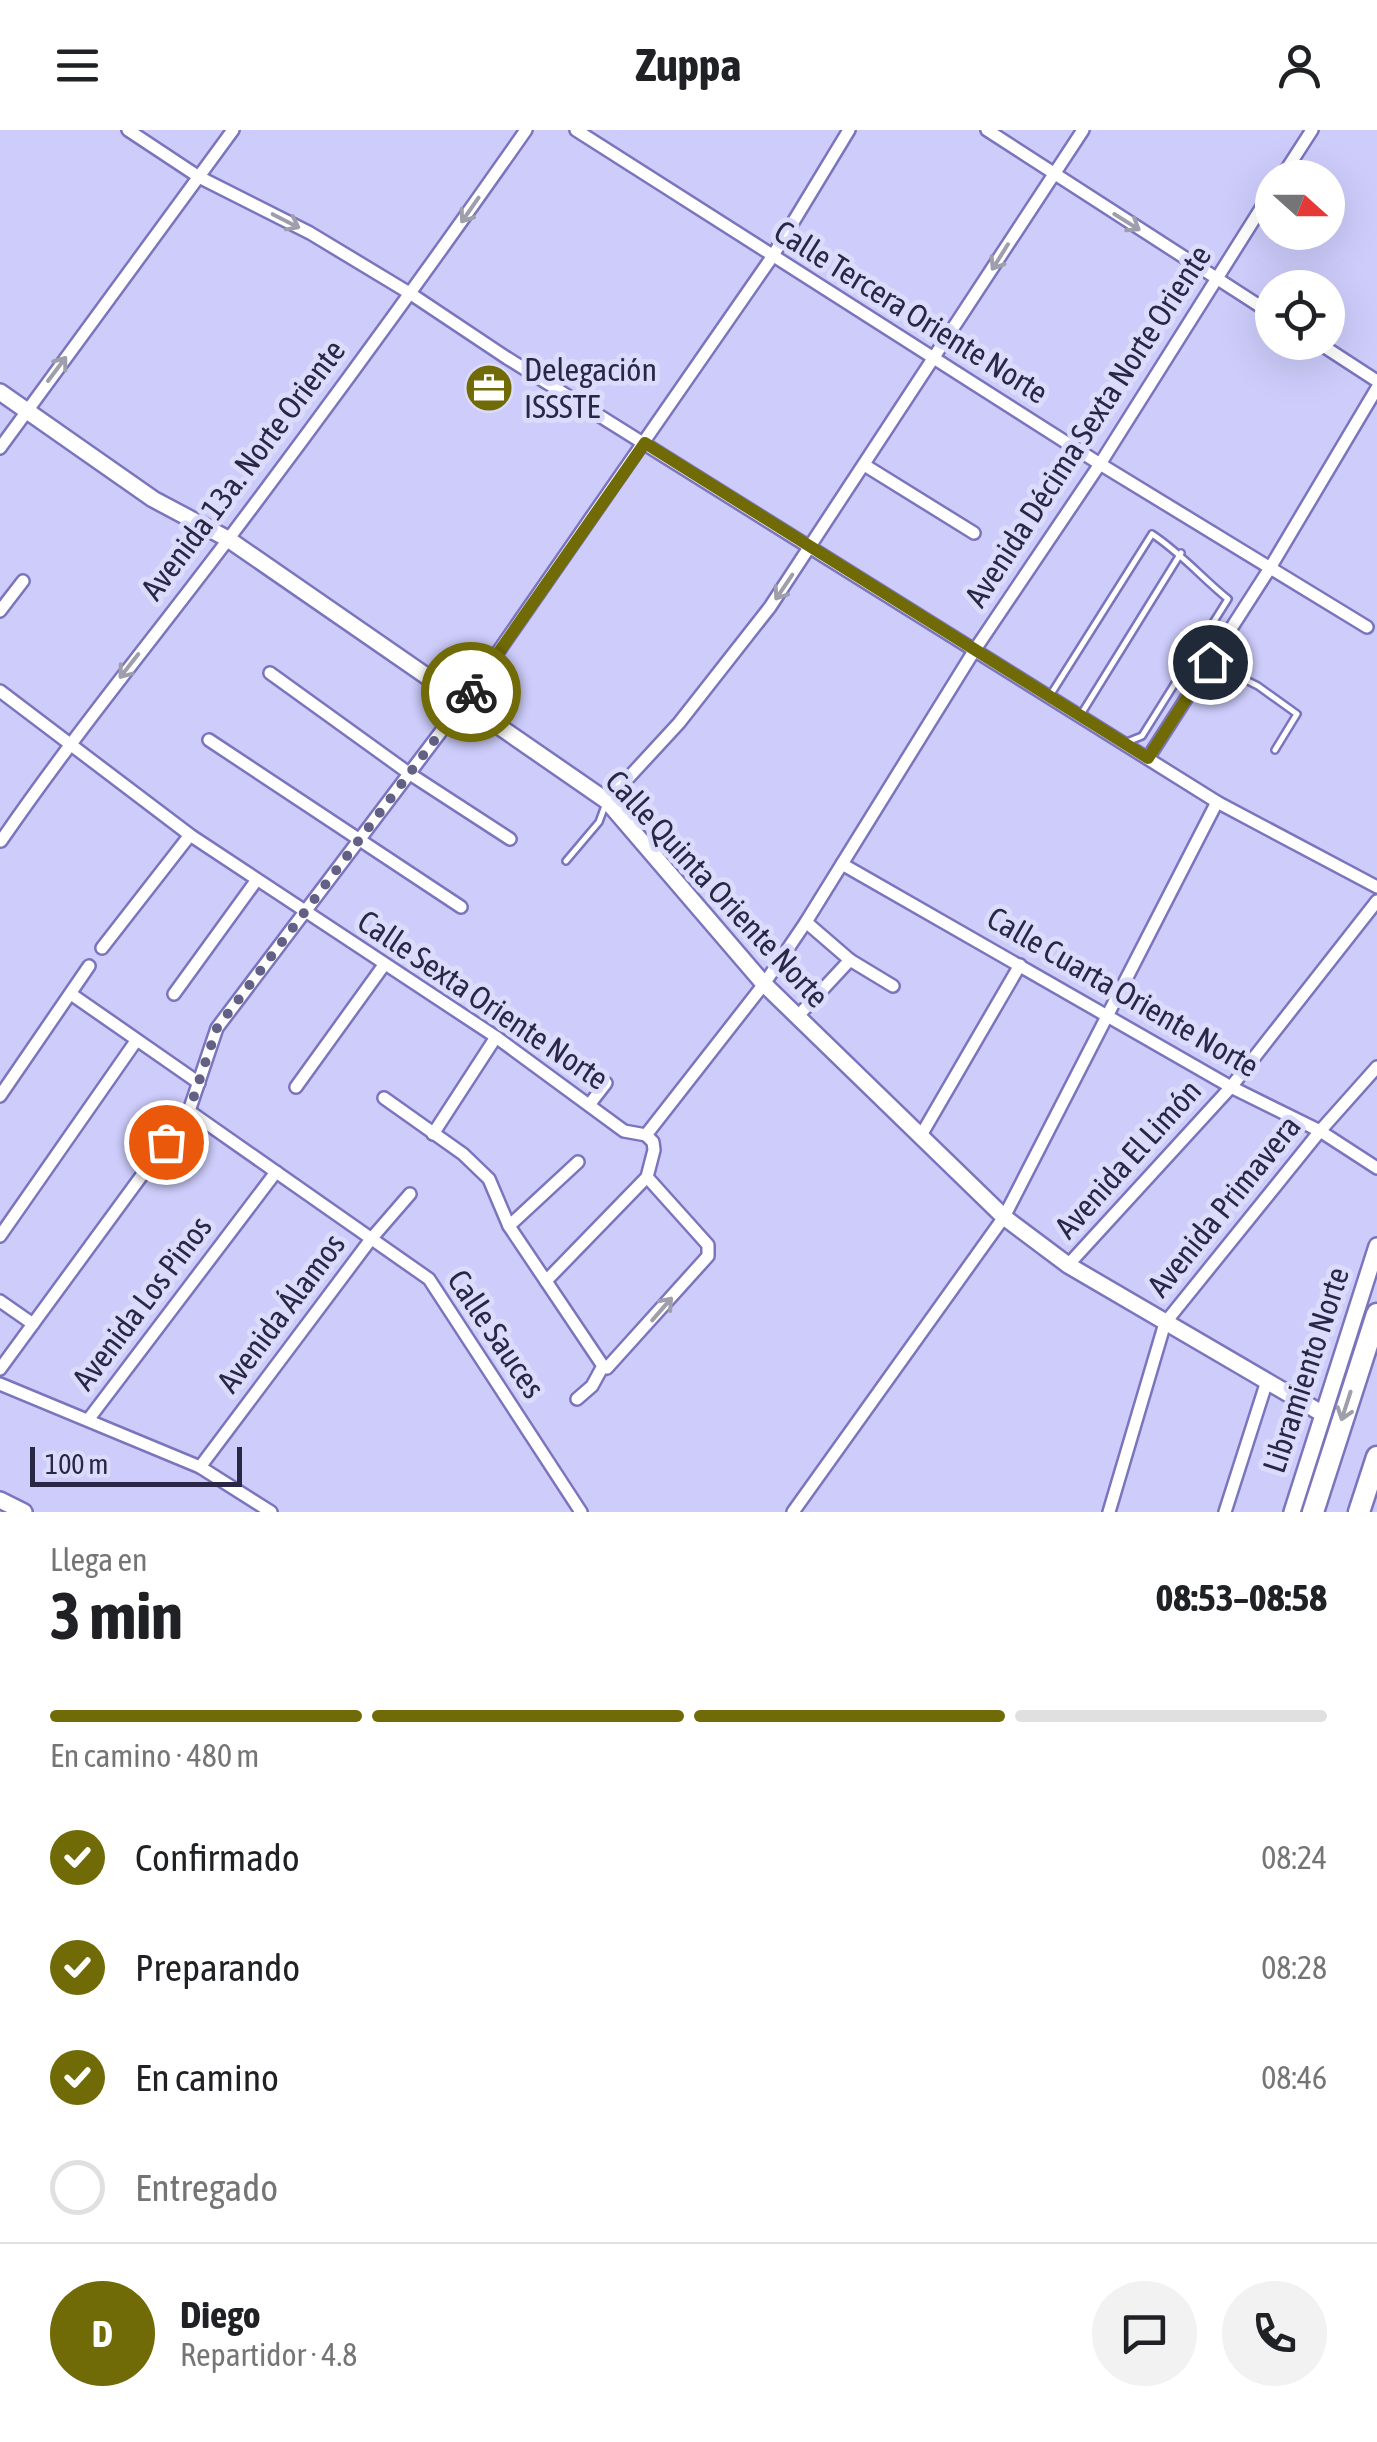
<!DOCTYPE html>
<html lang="es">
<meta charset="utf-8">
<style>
:root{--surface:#fff;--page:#f2f2f2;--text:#202124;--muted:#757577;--line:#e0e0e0;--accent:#716b07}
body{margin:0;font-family:"Asap Condensed",sans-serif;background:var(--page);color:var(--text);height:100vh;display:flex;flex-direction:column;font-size:38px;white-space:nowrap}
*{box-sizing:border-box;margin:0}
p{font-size:32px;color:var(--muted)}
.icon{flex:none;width:55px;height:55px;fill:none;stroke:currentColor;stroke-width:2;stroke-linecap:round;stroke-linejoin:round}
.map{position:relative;height:1382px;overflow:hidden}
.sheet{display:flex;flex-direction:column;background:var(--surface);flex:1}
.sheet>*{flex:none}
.needle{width:65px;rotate:111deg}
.buttons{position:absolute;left:1255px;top:30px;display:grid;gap:20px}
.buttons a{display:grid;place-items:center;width:90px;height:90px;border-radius:50%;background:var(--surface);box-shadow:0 10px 40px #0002;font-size:50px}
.scale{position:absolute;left:30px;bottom:25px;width:212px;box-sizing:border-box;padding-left:10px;border:5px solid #292745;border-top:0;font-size:28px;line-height:35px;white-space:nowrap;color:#292745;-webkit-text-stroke:8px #dbdbfb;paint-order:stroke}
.pin{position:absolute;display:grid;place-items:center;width:85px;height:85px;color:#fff;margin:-42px;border:5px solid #fff;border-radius:50%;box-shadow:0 2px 10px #0007}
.courier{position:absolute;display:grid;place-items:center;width:100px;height:100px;margin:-50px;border:8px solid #716b07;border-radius:50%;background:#fff;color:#222;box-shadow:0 2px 12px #0007}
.overview em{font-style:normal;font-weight:700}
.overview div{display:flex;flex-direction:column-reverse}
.overview{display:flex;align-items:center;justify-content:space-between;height:170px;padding:0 50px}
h1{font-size:65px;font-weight:700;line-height:75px}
.bar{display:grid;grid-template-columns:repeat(4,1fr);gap:15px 10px;align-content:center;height:120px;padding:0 50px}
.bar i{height:12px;border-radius:8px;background:var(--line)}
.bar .active{background:var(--accent)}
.bar p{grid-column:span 4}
.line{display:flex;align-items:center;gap:25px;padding:0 50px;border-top:2px solid var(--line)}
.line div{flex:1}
.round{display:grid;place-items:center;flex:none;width:105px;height:105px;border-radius:52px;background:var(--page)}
ol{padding:0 50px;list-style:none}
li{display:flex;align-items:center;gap:30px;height:110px}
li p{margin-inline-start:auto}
li .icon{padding:10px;border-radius:50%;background:var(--accent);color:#fff;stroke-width:4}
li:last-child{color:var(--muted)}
li i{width:55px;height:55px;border:5px solid var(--line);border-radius:50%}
header{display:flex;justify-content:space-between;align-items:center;height:130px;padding:0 50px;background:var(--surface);font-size:45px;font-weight:700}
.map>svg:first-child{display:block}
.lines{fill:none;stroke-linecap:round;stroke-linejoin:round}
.lane-casing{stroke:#7a75bd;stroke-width:10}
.street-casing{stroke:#7a75bd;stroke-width:16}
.secondary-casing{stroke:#7a75bd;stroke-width:20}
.highway-casing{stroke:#7a75bd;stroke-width:25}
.lane{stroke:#fff;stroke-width:5}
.street{stroke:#fff;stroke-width:11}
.secondary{stroke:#fff;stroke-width:15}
.highway{stroke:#fff;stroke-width:20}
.oneway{stroke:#9f9eab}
.done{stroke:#626185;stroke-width:10;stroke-dasharray:0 18}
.route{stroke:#716b07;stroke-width:12}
.labels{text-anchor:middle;stroke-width:10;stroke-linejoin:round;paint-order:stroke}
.street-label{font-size:32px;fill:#292745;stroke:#dbdbfb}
.poi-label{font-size:32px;fill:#292745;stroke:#dbdbfb;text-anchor:start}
</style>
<header><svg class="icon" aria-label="menu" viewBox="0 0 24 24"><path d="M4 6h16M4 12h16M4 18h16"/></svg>Zuppa<svg class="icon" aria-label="person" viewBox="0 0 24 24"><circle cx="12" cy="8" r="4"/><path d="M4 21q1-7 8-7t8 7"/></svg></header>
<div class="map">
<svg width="1377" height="1382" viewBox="0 0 1377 1382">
<rect width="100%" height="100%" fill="#cdccfb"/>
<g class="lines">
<!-- lane casing -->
<g class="lane-casing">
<g id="lane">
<path d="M1212,533L1258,556L1297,584L1275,620"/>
<path d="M1051,564L1152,404C1181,423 1202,448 1228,469L1142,606L1127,612"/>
<path d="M1080,586L1181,423"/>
<path d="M566,731L599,692L606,673"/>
</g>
</g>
<!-- street casing -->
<g class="street-casing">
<g id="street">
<path d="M128,0L199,47L310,103L411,164L507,228L1217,672L1377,757"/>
<path d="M576,0L1100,334L1367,497"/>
<path d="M987,0L1272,184"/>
<path d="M1281,48L1312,0"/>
<path d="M1317,212L1377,251"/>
<path d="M0,318L233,0"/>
<path d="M866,336L974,403"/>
<path d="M0,481L23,451"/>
<path d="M270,543L410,644L510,709"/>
<path d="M0,561L190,705L496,907L624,1001L646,1005"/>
<path d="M209,610L461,777"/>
<path d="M1148,628L1270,438L1377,258"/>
<path d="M607,671L679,593L770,477L1083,0"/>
<path d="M1,711C74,605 153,509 230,407C331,273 430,137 526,0"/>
<path d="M842,734L1231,957L1320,1001L1377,1038"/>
<path d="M806,792L850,830"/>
<path d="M102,818L190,705"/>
<path d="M71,864L199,953"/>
<path d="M174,864L256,751"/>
<path d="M797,887L850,830L893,856"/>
<path d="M296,957L384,835"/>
<path d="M0,966L89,836"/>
<path d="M384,968L463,1024L489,1049L509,1096L603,1236L607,1238L708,1126V1115L647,1047"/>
<path d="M589,975L606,953"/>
<path d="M189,981L429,1149L581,1382"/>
<path d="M433,1004L496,907"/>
<path d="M646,1005L764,854L806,792L974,521L1100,334L1272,61"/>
<path d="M920,1007L1020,835"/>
<path d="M509,1096L578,1032"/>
<path d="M0,1106L136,911"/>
<path d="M1068,1135L1231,957L1377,771"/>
<path d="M546,1151L647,1047L654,1020L653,1012L646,1005"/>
<path d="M0,1171L33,1194"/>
<path d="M0,1239L189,981L217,898L464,571L772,127L849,0"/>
<path d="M0,1254L200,1337L271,1382"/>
<path d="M577,1269L592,1256L603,1236"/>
<path d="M88,1290L276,1042"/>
<path d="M200,1337L371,1109L410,1064"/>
<path d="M793,1382L1004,1087L1217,672"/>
<path d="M1109,1382L1165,1193L1320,1001L1377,937"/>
<path d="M1225,1382L1267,1251"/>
</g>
</g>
<!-- secondary casing -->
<g class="secondary-casing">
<g id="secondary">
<path d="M0,262L153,369L228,409L607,671L764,854L1004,1087L1068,1135L1323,1284"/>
<path d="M0,1370L24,1382"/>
<path d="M1292,1382L1377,1116"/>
</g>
</g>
<!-- highway casing -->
<g class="highway-casing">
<g id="highway">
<path d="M1313,1382L1377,1184"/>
<path d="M1359,1382L1377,1327"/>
</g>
</g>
<!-- lane -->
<use href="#lane" class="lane"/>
<!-- street -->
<use href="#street" class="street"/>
<!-- secondary -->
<use href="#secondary" class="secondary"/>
<!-- highway -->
<use href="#highway" class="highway"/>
</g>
<!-- one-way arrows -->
<defs><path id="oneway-shaft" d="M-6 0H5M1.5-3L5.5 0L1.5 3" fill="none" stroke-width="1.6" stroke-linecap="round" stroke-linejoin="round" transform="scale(2.5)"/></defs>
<g class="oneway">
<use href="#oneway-shaft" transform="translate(470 80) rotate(125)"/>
<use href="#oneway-shaft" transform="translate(286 91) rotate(27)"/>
<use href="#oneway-shaft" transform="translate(1127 92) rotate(32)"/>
<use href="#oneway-shaft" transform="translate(1000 127) rotate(122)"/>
<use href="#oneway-shaft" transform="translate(57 239) rotate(-53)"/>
<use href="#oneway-shaft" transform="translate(784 457) rotate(124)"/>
<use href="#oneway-shaft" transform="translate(129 536) rotate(128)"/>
<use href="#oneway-shaft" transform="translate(662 1179) rotate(-49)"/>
<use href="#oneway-shaft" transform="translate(1346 1276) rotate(108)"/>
</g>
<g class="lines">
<!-- done -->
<path class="done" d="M166,1012L189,981L217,898L471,562"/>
<!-- route -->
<path class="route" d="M471,562L645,313L1148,628L1210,532"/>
</g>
<!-- icons -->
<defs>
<g id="office-disc" transform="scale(2.5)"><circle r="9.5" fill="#716b07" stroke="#dbdbfb"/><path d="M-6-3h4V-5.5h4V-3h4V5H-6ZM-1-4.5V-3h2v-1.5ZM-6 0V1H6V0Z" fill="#fff"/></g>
</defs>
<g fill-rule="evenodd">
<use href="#office-disc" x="489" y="258"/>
</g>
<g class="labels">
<!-- street labels -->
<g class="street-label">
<text transform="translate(911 182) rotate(32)" y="11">Calle Tercera Oriente Norte</text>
<text transform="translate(1088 296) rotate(-57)" y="11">Avenida Décima Sexta Norte Oriente</text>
<text transform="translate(243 340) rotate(-53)" y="11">Avenida 13a. Norte Oriente</text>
<text transform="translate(717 759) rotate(47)" y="11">Calle Quinta Oriente Norte</text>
<text transform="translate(1123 862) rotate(30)" y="11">Calle Cuarta Oriente Norte</text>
<text transform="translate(483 870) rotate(34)" y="11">Calle Sexta Oriente Norte</text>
<text transform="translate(1128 1029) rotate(-48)" y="11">Avenida El Limón</text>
<text transform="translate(1224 1076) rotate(-51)" y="11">Avenida Primavera</text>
<text transform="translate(142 1173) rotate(-53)" y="11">Avenida Los Pinos</text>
<text transform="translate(281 1183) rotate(-53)" y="11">Avenida Álamos</text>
<text transform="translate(496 1204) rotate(56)" y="11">Calle Sauces</text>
<text transform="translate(1306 1240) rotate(-72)" y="11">Libramiento Norte</text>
</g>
<!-- poi labels -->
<g class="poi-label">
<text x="524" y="251">Delegación<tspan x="524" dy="37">ISSSTE</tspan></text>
</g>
</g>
</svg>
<div class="buttons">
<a><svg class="needle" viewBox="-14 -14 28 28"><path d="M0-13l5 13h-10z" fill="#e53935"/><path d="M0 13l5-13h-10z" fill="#757577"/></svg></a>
<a><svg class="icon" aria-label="locate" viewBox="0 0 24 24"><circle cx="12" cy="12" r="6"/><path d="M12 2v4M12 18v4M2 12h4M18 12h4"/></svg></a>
</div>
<div class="scale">100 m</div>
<div class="pin" style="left:166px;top:1012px;background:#ea580c"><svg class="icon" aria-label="bag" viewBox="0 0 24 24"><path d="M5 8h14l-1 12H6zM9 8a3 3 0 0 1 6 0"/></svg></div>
<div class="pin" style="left:1210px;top:532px;background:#1f2937"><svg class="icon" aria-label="home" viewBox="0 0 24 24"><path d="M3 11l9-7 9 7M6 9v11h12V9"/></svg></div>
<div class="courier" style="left:471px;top:562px"><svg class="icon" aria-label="bike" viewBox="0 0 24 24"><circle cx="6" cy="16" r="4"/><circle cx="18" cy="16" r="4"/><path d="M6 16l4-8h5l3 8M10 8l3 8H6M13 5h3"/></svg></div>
</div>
<section class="sheet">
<div class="overview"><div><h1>3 min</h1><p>Llega en</p></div><em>08:53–08:58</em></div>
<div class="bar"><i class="active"></i><i class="active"></i><i class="active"></i><i></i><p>En camino · 480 m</p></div>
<ol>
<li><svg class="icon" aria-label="check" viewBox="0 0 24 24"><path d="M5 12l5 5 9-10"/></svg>Confirmado<p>08:24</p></li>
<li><svg class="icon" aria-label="check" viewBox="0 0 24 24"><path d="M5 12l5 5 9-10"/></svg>Preparando<p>08:28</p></li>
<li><svg class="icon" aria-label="check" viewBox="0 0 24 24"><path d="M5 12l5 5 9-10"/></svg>En camino<p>08:46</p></li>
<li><i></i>Entregado</li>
</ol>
<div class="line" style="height:180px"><b class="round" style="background:var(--accent);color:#fff">D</b><div><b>Diego</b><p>Repartidor · 4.8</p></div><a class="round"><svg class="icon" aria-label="chat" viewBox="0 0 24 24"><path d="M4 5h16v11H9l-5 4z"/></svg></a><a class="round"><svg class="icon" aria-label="phone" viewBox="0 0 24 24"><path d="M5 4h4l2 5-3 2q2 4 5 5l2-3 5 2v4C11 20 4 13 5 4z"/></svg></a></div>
</section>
